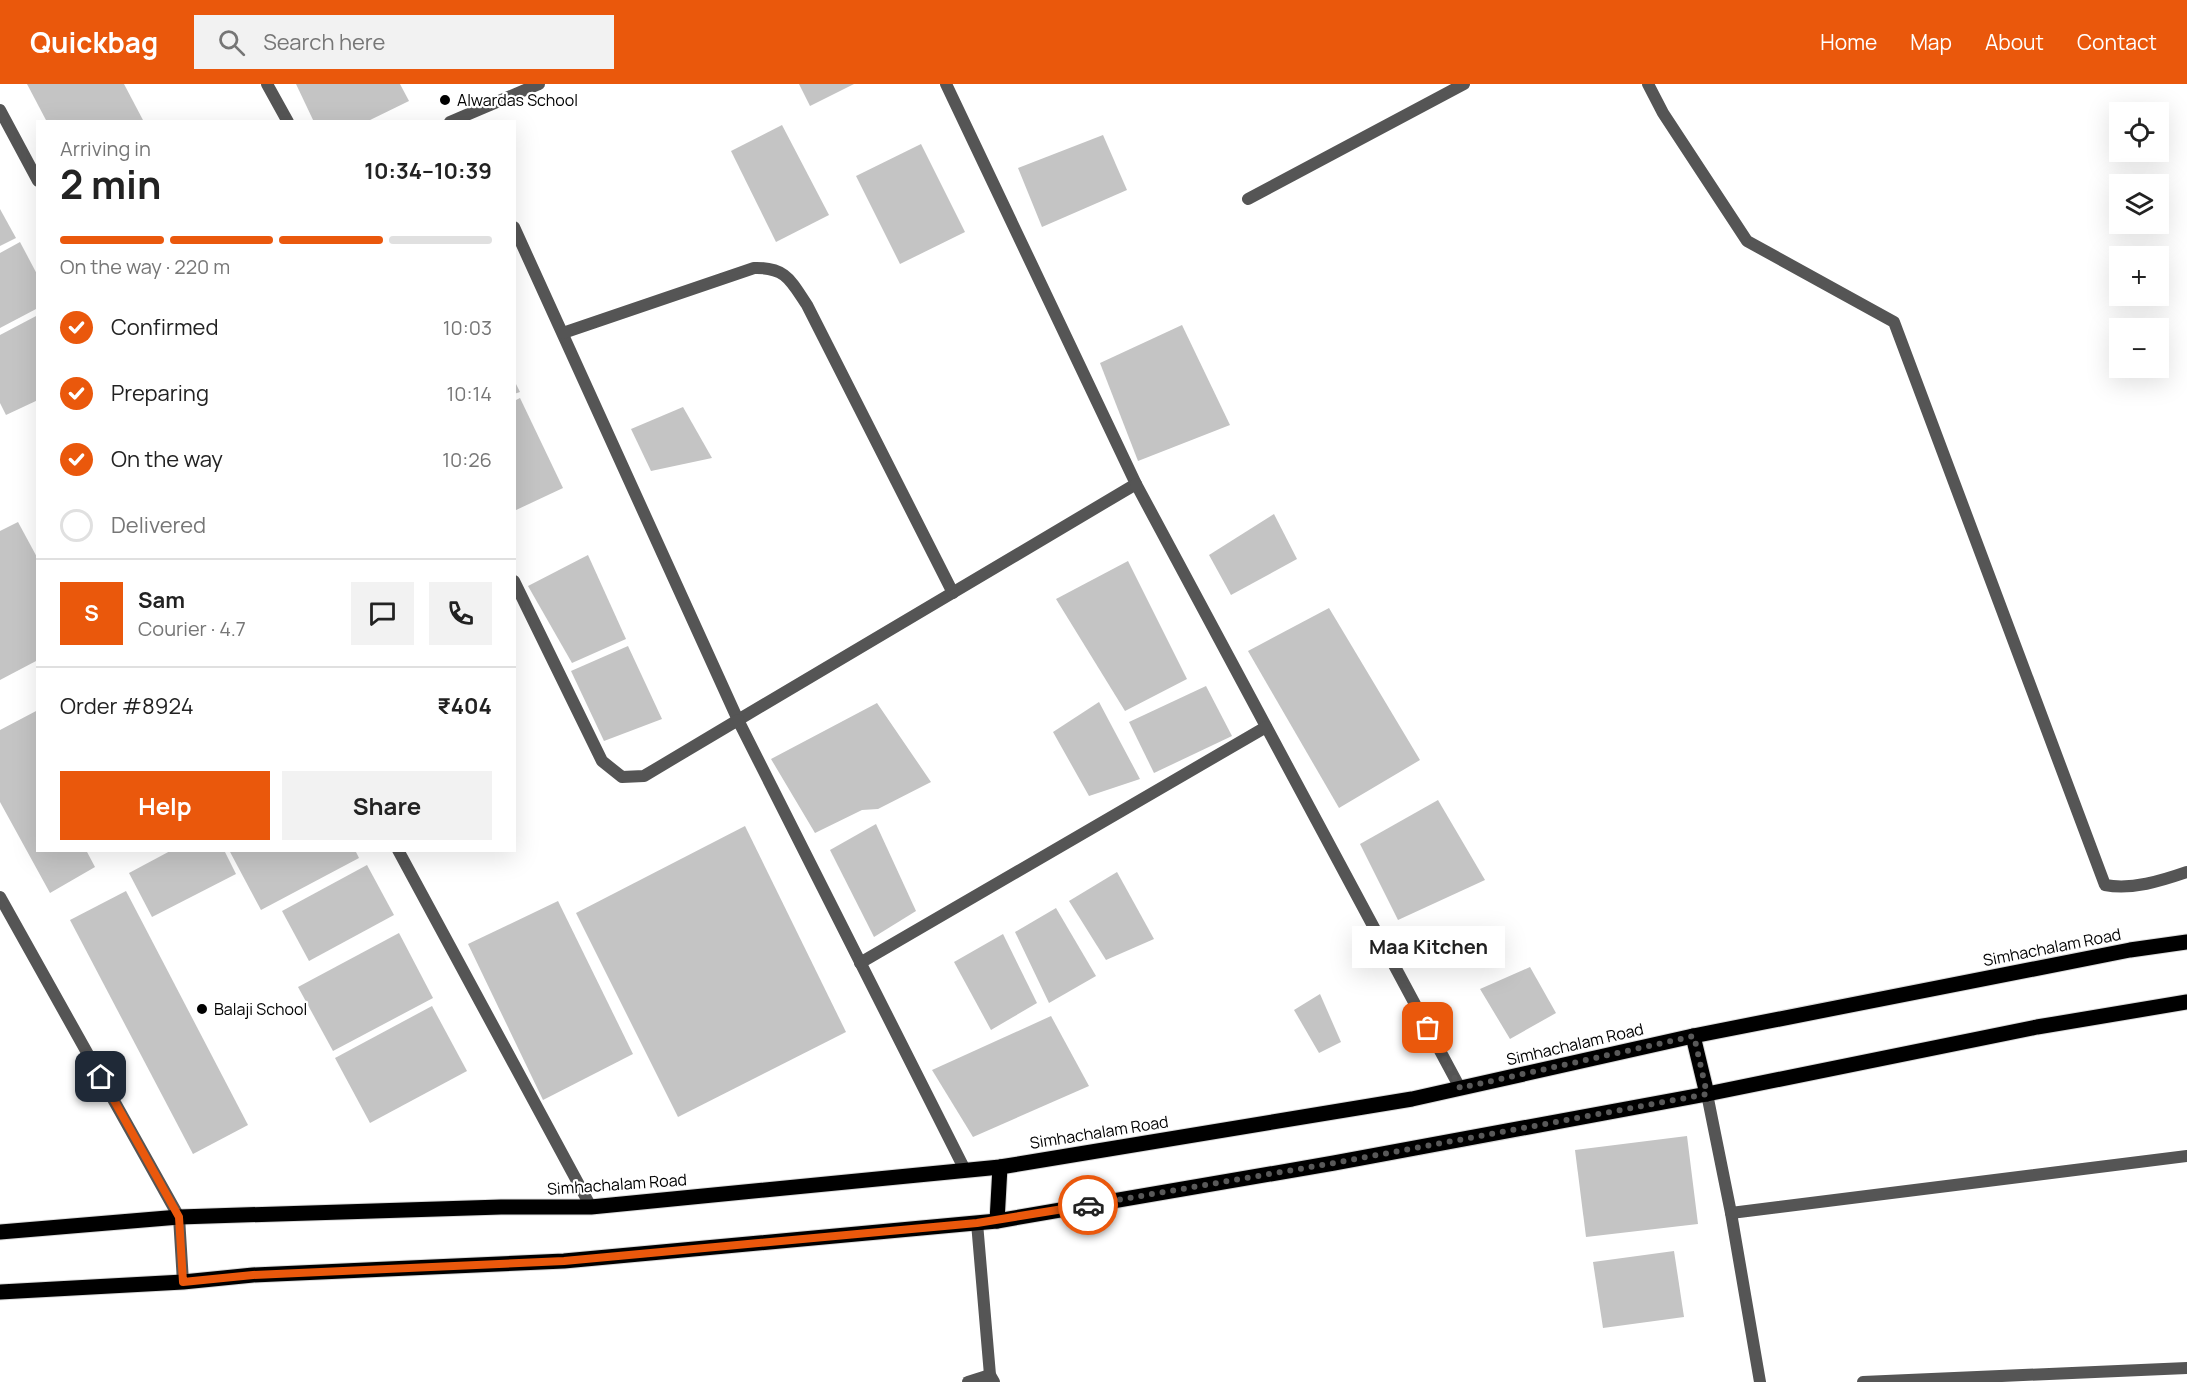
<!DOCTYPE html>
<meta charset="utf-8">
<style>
:root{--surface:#fff;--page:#f2f2f2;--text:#222;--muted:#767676;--line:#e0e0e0;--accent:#ea580c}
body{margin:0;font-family:Manrope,sans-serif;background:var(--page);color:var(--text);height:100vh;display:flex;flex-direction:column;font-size:22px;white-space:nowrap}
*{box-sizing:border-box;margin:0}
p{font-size:20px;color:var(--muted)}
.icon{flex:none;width:33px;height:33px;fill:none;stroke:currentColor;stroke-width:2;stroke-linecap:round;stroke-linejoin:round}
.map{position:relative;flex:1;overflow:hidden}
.side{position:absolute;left:36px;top:36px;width:480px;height:732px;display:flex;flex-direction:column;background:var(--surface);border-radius:0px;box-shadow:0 6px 24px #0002}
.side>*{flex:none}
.tools{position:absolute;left:2109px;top:18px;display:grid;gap:12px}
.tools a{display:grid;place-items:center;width:60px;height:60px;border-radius:0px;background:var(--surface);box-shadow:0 6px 24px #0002;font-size:30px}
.pin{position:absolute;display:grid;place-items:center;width:51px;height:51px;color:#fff;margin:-26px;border-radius:12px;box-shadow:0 3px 9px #0006}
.courier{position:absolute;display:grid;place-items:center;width:60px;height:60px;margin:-30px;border:4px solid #ea580c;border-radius:50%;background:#fff;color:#222;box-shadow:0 2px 8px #0007}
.bubble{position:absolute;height:42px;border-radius:0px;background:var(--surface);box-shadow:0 6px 24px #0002;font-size:20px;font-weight:700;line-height:42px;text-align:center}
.headline em{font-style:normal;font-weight:700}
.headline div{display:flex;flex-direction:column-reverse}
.headline{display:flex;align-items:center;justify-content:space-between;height:102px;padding:0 24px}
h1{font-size:39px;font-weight:700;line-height:45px}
.bar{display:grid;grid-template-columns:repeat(4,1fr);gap:9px 6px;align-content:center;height:72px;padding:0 24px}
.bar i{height:8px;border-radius:4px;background:var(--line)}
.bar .current{background:var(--accent)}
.bar p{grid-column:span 4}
.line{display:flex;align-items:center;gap:15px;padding:0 24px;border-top:2px solid var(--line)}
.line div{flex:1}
.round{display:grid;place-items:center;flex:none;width:63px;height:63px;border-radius:0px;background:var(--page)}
ol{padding:0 24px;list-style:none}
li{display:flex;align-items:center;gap:18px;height:66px}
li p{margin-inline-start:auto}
li .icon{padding:6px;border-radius:50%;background:var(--accent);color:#fff;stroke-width:4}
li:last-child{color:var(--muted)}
li i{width:33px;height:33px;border:3px solid var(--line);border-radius:50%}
.cta{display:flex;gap:12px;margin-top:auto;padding:12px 24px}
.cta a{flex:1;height:69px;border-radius:0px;background:var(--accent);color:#fff;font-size:24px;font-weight:700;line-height:69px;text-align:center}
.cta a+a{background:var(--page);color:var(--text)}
header{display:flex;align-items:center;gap:36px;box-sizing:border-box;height:84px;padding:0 30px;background:var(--accent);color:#fff}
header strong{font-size:28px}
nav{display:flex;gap:33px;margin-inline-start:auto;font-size:21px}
.search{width:420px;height:54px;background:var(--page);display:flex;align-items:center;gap:15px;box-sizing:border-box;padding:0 21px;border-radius:0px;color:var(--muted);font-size:22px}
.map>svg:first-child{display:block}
.building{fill:#c4c4c4}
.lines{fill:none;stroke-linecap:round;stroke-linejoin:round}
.primary-casing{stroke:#dbdbdb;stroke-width:17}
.service{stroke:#555;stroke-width:12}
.minor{stroke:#555;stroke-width:12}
.primary{stroke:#000;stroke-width:15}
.done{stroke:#595959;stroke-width:6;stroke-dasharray:0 10.8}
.route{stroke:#ea580c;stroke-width:8}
.poi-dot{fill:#000;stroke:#fff;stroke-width:2}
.labels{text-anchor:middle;stroke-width:4.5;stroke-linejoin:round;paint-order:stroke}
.poi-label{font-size:16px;fill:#000;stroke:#fff;text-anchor:start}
.street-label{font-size:16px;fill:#000;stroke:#fff}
</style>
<header>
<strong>Quickbag</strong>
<div class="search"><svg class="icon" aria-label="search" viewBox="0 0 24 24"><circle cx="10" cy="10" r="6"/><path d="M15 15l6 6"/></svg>Search here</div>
<nav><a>Home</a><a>Map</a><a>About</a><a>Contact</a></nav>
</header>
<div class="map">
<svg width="2187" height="1298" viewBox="0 0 2187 1298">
<rect width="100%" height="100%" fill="#fff"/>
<!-- building -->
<g class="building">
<path d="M27,0H124L144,38H47Z"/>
<path d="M296,0H400L409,17L366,38H314Z"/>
<path d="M799,0H854L810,22Z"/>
<path d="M782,41L829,131L776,158L731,67Z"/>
<path d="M1103,51L1127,106L1042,143L1018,84Z"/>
<path d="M921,60L965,148L900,180L856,92Z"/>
<path d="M0,125L16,154L0,162Z"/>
<path d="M20,158L38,192V224L0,244V169Z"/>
<path d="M38,231V316L6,331L0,319V251Z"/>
<path d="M1182,241L1230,341L1138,377L1100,279Z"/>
<path d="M514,296L520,308L514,310Z"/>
<path d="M520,314L563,404L514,427V317Z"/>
<path d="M683,323L712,374L651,387L631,345Z"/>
<path d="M1274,430L1297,475L1231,511L1209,471Z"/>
<path d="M18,438L38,475V576L0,596V447Z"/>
<path d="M588,471L626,555L572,579L528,502Z"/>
<path d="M1128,477L1187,595L1125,627L1056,515Z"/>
<path d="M1329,524L1420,676L1339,724L1248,567Z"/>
<path d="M628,562L662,635L604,657L571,587Z"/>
<path d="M1206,602L1232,652L1154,689L1129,638Z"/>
<path d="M1099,618L1140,695L1089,712L1053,648Z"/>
<path d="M877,619L931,698L878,725L862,726L815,749L771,675Z"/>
<path d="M38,626V766H86L95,783L50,809L0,718V646Z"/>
<path d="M1438,716L1485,796L1398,836L1360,760Z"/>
<path d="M876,740L916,827L874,853L830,766Z"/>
<path d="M745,742L846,948L678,1033L576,829Z"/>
<path d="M172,766H224L236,790L152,833L129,789Z"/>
<path d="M229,766H355L359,774L261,826Z"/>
<path d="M367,781L394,831L309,877L282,827Z"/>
<path d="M1117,788L1154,855L1106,876L1069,817Z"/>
<path d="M126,807L248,1041L193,1070L70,836Z"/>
<path d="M558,817L633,970L543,1016L468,860Z"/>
<path d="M1056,824L1096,892L1049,919L1015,848Z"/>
<path d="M399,849L433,914L333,967L298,903Z"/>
<path d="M1003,850L1037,919L991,946L954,878Z"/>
<path d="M1530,883L1556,929L1510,955L1480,905Z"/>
<path d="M1320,910L1341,958L1319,969L1294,926Z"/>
<path d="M432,922L467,987L370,1039L335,974Z"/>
<path d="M1051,932L1089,1002L973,1053L932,986Z"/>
<path d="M1687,1052L1698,1140L1586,1153L1575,1066Z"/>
<path d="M1674,1167L1684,1233L1603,1244L1593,1178Z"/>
</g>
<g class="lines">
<!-- primary casing -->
<g class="primary-casing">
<g id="primary">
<path d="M1693,952L1707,1010"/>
<path d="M997,1137L1000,1083"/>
<path d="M0,1148L179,1133L501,1123H591L1000,1083L1412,1015L1693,952L2130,866L2187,858"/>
<path d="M0,1208L183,1198L253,1191L564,1177L997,1137L1334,1079L1707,1010L2037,943L2187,918"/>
</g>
</g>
<!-- service -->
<g class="service">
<path d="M1648,0L1663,29L1747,157L1894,238L2105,801C2132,806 2161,797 2187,788"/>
<path d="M1248,115L1464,0"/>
<path d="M977,1139L990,1291L994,1298"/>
<path d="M968,1298L990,1291"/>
</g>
<!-- minor -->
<g class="minor">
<path d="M267,0L288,38"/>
<path d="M0,26L38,97"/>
<path d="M450,38L539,0"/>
<path d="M514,143L738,636L1136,400L946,0"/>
<path d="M563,249L754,184C786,183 791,197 807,221L953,509"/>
<path d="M1136,400L1460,1004"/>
<path d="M514,497L602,677L622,693L644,692L738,636L965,1086"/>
<path d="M398,766L591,1123"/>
<path d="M0,813L179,1133L183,1198"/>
<path d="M860,879L1266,643"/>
<path d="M1707,1010L1731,1129L1760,1298"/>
<path d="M1731,1129L2187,1072"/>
<path d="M1863,1298L2187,1284"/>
</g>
<!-- primary -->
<use href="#primary" class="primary"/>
</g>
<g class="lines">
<!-- done -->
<path class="done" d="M1088,1121L1334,1079L1707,1010L1694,952L1460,1004L1428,944"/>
<!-- route -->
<path class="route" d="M101,993L179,1133L183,1198L253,1191L564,1177L977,1139L1088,1121"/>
</g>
<!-- markers -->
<g class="poi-dot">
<circle cx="445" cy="16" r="6"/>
<circle cx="202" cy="925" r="6"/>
</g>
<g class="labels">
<!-- poi labels -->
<g class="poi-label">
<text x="457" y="22">Alwardas School</text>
<text x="214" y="931">Balaji School</text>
</g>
<!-- street labels -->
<g class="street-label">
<text transform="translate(2052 863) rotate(-11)" y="6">Simhachalam Road</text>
<text transform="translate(1575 960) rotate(-13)" y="6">Simhachalam Road</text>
<text transform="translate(1099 1048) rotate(-9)" y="6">Simhachalam Road</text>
<text transform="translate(617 1100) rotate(-4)" y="6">Simhachalam Road</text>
</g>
</g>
</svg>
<div class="tools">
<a><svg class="icon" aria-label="locate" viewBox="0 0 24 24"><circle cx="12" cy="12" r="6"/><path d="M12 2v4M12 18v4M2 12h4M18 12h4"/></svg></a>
<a><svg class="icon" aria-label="layers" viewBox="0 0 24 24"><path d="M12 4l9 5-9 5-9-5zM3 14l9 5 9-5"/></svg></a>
<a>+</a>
<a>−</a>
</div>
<div class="pin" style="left:1428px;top:944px;background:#ea580c"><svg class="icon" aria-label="bag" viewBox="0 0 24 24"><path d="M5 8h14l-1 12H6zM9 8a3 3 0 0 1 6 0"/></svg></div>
<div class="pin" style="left:101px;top:993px;background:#1f2937"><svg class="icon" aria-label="home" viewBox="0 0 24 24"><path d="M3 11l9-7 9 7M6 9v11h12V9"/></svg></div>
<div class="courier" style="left:1088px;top:1121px"><svg class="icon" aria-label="car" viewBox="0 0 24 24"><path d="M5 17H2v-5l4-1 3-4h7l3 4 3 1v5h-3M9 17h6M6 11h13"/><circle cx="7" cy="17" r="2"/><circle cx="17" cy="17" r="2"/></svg></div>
<div class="bubble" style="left:1352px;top:842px;width:153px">Maa Kitchen</div>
<section class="side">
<div class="headline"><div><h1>2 min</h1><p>Arriving in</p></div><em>10:34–10:39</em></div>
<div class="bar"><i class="current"></i><i class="current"></i><i class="current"></i><i></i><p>On the way · 220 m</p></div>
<ol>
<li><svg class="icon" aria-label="check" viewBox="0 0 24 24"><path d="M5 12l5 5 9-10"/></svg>Confirmed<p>10:03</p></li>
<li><svg class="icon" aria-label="check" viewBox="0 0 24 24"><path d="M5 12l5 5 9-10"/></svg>Preparing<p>10:14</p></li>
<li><svg class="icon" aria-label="check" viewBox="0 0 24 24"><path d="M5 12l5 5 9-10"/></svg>On the way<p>10:26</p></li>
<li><i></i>Delivered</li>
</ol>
<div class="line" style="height:108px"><b class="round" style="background:var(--accent);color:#fff">S</b><div><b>Sam</b><p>Courier · 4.7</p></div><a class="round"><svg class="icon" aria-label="chat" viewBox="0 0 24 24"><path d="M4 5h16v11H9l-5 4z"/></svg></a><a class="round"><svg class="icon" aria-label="phone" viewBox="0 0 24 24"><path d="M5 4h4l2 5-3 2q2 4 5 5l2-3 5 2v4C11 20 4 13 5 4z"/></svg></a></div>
<div class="line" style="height:78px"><div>Order #8924</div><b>₹404</b></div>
<div class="cta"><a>Help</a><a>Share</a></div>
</section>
</div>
